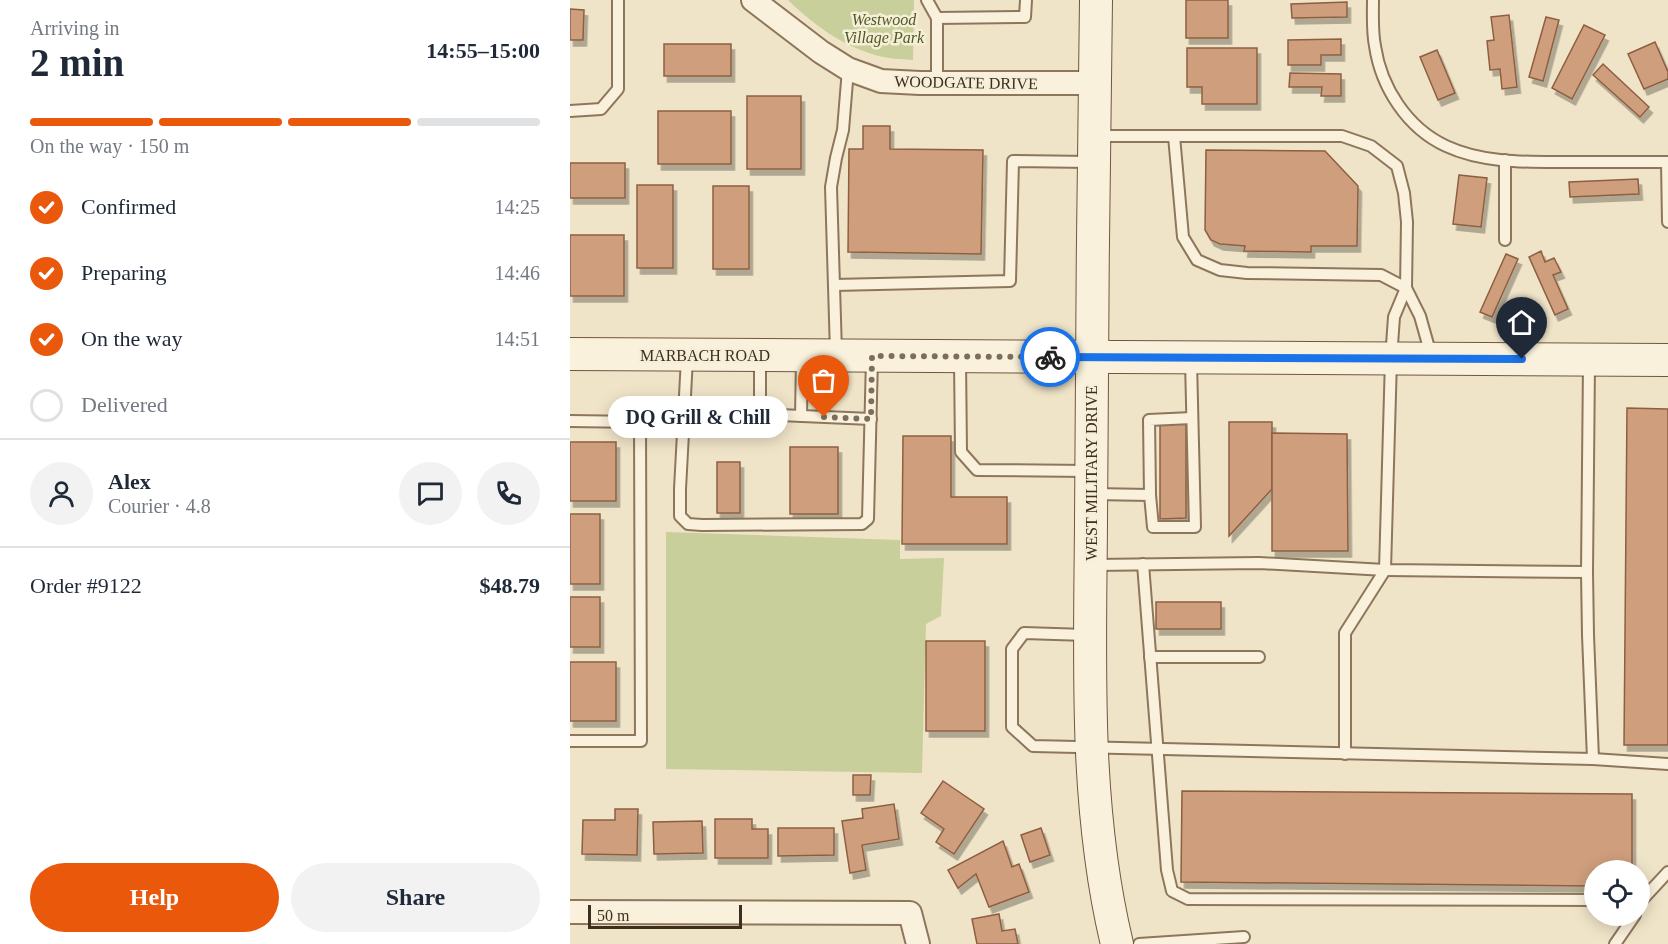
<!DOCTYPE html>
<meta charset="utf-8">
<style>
:root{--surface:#fff;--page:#f2f2f3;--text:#1f2937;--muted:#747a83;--line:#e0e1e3;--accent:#ea580c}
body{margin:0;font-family:"Times New Roman",serif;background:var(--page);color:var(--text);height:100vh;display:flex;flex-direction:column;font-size:22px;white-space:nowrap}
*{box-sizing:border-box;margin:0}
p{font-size:20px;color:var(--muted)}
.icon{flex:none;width:33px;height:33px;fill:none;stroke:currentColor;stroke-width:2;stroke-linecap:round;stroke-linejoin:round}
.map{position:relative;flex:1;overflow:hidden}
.side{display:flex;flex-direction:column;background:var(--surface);width:570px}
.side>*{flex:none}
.tools{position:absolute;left:1014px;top:860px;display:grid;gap:12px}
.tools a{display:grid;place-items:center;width:66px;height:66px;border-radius:50%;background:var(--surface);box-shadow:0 3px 15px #0003;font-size:30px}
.scale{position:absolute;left:18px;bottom:15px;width:154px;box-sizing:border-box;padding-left:6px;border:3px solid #3d2e20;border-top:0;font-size:16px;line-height:21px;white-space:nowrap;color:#3d2e20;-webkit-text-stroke:4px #f7eed8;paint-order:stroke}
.pin{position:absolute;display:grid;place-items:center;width:51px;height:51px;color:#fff;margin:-62px -26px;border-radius:50% 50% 50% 0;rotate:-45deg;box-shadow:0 0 6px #0007}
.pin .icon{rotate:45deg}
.courier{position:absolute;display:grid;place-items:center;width:60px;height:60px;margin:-30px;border:4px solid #1a73e8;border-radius:50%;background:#fff;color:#222;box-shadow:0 2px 8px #0007}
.bubble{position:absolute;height:42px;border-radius:21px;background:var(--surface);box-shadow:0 3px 15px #0003;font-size:20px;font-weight:600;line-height:42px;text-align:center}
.head em{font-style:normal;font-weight:600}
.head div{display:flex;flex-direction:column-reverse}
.head{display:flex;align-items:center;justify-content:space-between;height:102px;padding:0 30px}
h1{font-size:39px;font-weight:600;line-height:45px}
.bar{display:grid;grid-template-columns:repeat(4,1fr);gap:9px 6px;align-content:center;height:72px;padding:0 30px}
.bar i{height:8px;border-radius:4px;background:var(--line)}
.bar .selected{background:var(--accent)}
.bar p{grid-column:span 4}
.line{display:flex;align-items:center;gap:15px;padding:0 30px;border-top:2px solid var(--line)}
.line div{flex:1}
.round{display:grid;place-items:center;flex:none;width:63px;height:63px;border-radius:32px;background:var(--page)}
ol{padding:0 30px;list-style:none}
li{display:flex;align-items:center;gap:18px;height:66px}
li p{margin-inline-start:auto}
li .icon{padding:6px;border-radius:50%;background:var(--accent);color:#fff;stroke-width:4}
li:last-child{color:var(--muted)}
li i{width:33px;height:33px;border:3px solid var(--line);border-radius:50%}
.action{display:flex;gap:12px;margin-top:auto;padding:12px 30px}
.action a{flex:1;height:69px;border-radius:36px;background:var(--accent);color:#fff;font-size:24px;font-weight:600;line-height:69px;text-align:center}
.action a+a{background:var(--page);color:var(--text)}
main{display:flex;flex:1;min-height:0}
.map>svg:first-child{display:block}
.green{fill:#c9cf9b}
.building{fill:#cf9f7d;stroke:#8d5f41;stroke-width:1.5;filter:url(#shadow)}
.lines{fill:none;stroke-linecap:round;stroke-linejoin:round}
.lane-casing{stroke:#8d765c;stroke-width:14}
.street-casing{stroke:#8d765c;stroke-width:26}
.secondary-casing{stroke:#6f573f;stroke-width:34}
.lane{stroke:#faf1dc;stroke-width:10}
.street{stroke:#faf1dc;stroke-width:22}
.secondary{stroke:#faf1dc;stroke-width:32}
.done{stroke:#7c6e5b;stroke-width:6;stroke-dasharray:0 10.8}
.route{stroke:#1a73e8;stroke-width:8}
.labels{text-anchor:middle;stroke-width:5;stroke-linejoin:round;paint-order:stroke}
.park-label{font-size:16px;font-style:italic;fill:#4d5a26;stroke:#f7eed8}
.street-label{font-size:16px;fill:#3d2e20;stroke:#f7eed8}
</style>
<main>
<section class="side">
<div class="head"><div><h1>2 min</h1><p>Arriving in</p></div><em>14:55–15:00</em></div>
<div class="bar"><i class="selected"></i><i class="selected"></i><i class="selected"></i><i></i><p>On the way · 150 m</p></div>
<ol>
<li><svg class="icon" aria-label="check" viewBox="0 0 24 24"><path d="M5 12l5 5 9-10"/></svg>Confirmed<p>14:25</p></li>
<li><svg class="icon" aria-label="check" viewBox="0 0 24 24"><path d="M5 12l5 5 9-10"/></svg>Preparing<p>14:46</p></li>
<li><svg class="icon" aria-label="check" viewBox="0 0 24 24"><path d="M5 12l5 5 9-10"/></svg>On the way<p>14:51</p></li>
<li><i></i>Delivered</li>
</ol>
<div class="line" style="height:108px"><a class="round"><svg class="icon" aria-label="person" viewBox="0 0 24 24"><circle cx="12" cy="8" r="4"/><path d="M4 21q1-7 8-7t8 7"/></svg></a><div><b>Alex</b><p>Courier · 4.8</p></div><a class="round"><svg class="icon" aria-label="chat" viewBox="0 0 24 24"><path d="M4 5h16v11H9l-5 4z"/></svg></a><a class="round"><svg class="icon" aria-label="phone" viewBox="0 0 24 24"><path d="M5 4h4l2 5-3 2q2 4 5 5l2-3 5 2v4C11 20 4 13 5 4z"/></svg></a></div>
<div class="line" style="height:78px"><div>Order #9122</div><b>$48.79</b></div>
<div class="action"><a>Help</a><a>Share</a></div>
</section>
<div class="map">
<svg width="1098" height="944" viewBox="0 0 1098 944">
<defs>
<filter id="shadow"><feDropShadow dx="3.5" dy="6" stdDeviation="0" flood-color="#0004"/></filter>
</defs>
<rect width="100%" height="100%" fill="#f0e4c8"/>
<!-- green -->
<g class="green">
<path d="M218,0H344L343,60C331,59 317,59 305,55C271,45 244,25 218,0Z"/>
<path d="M96,532L330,540V559L374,558L371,616L356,624L352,773L96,769Z"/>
</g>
<!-- building -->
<g class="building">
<rect x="616" y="0" width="42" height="38"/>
<path d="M777,2V17L722,18L721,4Z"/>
<path d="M0,9L14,10L13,40H0Z"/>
<path d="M939,15L947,87L932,89L930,69L920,70L917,41L924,40L921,17Z"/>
<path d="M976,17L989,20L973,81L959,77Z"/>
<path d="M1014,25L1035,35L1002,99L982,88Z"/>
<path d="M771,39V55H751V65H718V40Z"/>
<path d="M1085,42L1098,72V79L1074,89L1058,54Z"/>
<rect x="94" y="44" width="67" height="32"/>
<path d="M617,48H687V104H632V87H617Z"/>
<path d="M867,50L885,93L868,100L850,57Z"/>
<path d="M1033,64L1079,107L1070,117L1023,75Z"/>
<path d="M720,73L771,74V96H751L752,87H719Z"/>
<rect x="177" y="96" width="54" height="73"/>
<rect x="88" y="111" width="73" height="53"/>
<path d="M293,126H320V149L413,150L411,254L278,252L279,149H293Z"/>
<path d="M636,150L755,151L788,186L787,246H741V252L674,251L675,246L650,244L641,240L635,230Z"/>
<rect x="0" y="163" width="55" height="35"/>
<path d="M889,175L917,178L911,227L883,224Z"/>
<path d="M1068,179L1069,194L1000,197L999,182Z"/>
<rect x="67" y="185" width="36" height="83"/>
<rect x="143" y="186" width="36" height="83"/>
<rect x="0" y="235" width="54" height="61"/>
<path d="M971,251L975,262L984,258L991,272L983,275L998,309L985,315L959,257Z"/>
<path d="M936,254L948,259L922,317L910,312Z"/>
<path d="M1057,408L1098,409V745H1054Z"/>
<path d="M616,419V518L590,519V420Z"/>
<path d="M659,422H702V489L659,536Z"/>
<path d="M702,433L777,434L778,551H702Z"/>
<path d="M333,436H381V497H437V544H332Z"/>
<rect x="0" y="442" width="46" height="59"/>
<rect x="220" y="447" width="48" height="67"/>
<rect x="147" y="462" width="23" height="51"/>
<rect x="0" y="514" width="30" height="70"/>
<rect x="0" y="597" width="30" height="50"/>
<rect x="586" y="602" width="65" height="27"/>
<rect x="356" y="641" width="59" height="90"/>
<rect x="0" y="662" width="46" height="59"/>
<path d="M283,775H301L300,795H283Z"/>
<path d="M373,781L414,809L384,854L366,842L374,829L351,813Z"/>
<path d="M612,791L1062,794V870H1024V886L611,882Z"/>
<path d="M324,804L329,839L292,845L296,870L280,873L272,821L293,818L292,809Z"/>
<path d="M45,809H68L67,855L12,854L13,820H45Z"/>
<path d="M145,819H182V829H198V858H145Z"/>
<path d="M132,821L133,853L84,854L83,822Z"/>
<path d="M208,828H264V855L208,856Z"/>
<path d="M471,828L480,855L460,862L451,835Z"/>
<path d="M433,841L442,867L449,864L459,892L419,907L406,874L388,888L378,870Z"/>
<path d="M429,914L432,931L445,929L448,944H407L402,919Z"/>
</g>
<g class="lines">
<!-- lane casing -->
<g class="lane-casing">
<g id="lane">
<path d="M357,0L367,18"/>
<path d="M803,0C803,15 802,31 805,46C811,87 837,128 876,146C914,164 961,162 1002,162C1034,162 1066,162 1098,162"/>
<path d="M367,83V18L455,17L456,0"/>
<path d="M0,111L31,109L48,89V0"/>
<path d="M527,136H772L801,146L827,166L834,193L837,222L836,288L850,316L861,355"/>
<path d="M604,136L613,237L627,260L650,270L677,273L811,275L836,288L824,317L821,359L815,570L775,633V754"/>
<path d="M1097,162L1098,222"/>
<path d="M935,240V160"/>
<path d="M264,285L440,281L443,161L520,162"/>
<path d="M266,352L261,187L266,158L273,130L278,69"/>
<path d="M117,358L110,489V516L118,524L132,525L292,524L298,519L302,358"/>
<path d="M390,359L391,452L407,470L518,471"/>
<path d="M1019,363L1017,572L1018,635L1023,759"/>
<path d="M114,411L301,419"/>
<path d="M190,414V358"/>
<path d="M231,416L232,359"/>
<path d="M0,421L70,422L71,741H0"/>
<path d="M524,494L580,495L583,527H625L621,361"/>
<path d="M580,495L579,420L622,418"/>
<path d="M573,564L597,870L602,891L618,899L1024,900"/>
<path d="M524,565L689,563L815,570L1017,572"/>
<path d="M516,635L454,633L442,649V727L463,746L1023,759L1098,764"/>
<path d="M580,657H689"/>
<path d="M1070,900H1072L1098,872"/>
<path d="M569,944L674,937"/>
<path d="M1045,944L1065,915"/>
</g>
</g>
<!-- street casing -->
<g class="street-casing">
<g id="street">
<path d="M183,0L251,52L278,69L311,81L350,83H524"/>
<path d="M0,912L340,913L348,944"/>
</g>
</g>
<!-- secondary casing -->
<g class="secondary-casing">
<g id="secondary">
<path d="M526,0C523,174 522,349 521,523C520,663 514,807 547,944"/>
<path d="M0,354L1098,360"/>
</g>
</g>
<!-- lane -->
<use href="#lane" class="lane"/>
<!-- street -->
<use href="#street" class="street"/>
<!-- secondary -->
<use href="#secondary" class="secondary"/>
</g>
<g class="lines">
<!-- done -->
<path class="done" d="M254,417L301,419L302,356L480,357"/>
<!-- route -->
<path class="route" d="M480,357L952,359"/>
</g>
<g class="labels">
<!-- park labels -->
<g class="park-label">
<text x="314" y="25">Westwood<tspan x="314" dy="18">Village Park</tspan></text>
</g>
<!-- street labels -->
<g class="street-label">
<text transform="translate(396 82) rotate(1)" y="6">WOODGATE DRIVE</text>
<text x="135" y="361">MARBACH ROAD</text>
<text transform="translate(521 473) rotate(-90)" y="6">WEST MILITARY DRIVE</text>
</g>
</g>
</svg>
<div class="tools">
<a><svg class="icon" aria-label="locate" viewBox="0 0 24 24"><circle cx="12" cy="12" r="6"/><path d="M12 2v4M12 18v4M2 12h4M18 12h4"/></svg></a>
</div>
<div class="scale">50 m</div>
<div class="pin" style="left:254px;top:417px;background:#ea580c"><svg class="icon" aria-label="bag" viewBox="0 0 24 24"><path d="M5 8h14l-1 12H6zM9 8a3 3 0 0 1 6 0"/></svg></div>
<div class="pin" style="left:952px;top:359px;background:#1f2937"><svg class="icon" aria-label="home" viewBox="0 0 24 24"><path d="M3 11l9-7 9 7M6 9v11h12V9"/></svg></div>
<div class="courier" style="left:480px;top:357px"><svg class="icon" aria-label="bike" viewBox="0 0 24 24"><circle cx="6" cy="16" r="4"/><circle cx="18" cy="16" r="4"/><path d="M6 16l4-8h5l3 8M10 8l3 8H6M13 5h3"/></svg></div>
<div class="bubble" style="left:38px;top:396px;width:180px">DQ Grill &amp; Chill</div>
</div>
</main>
